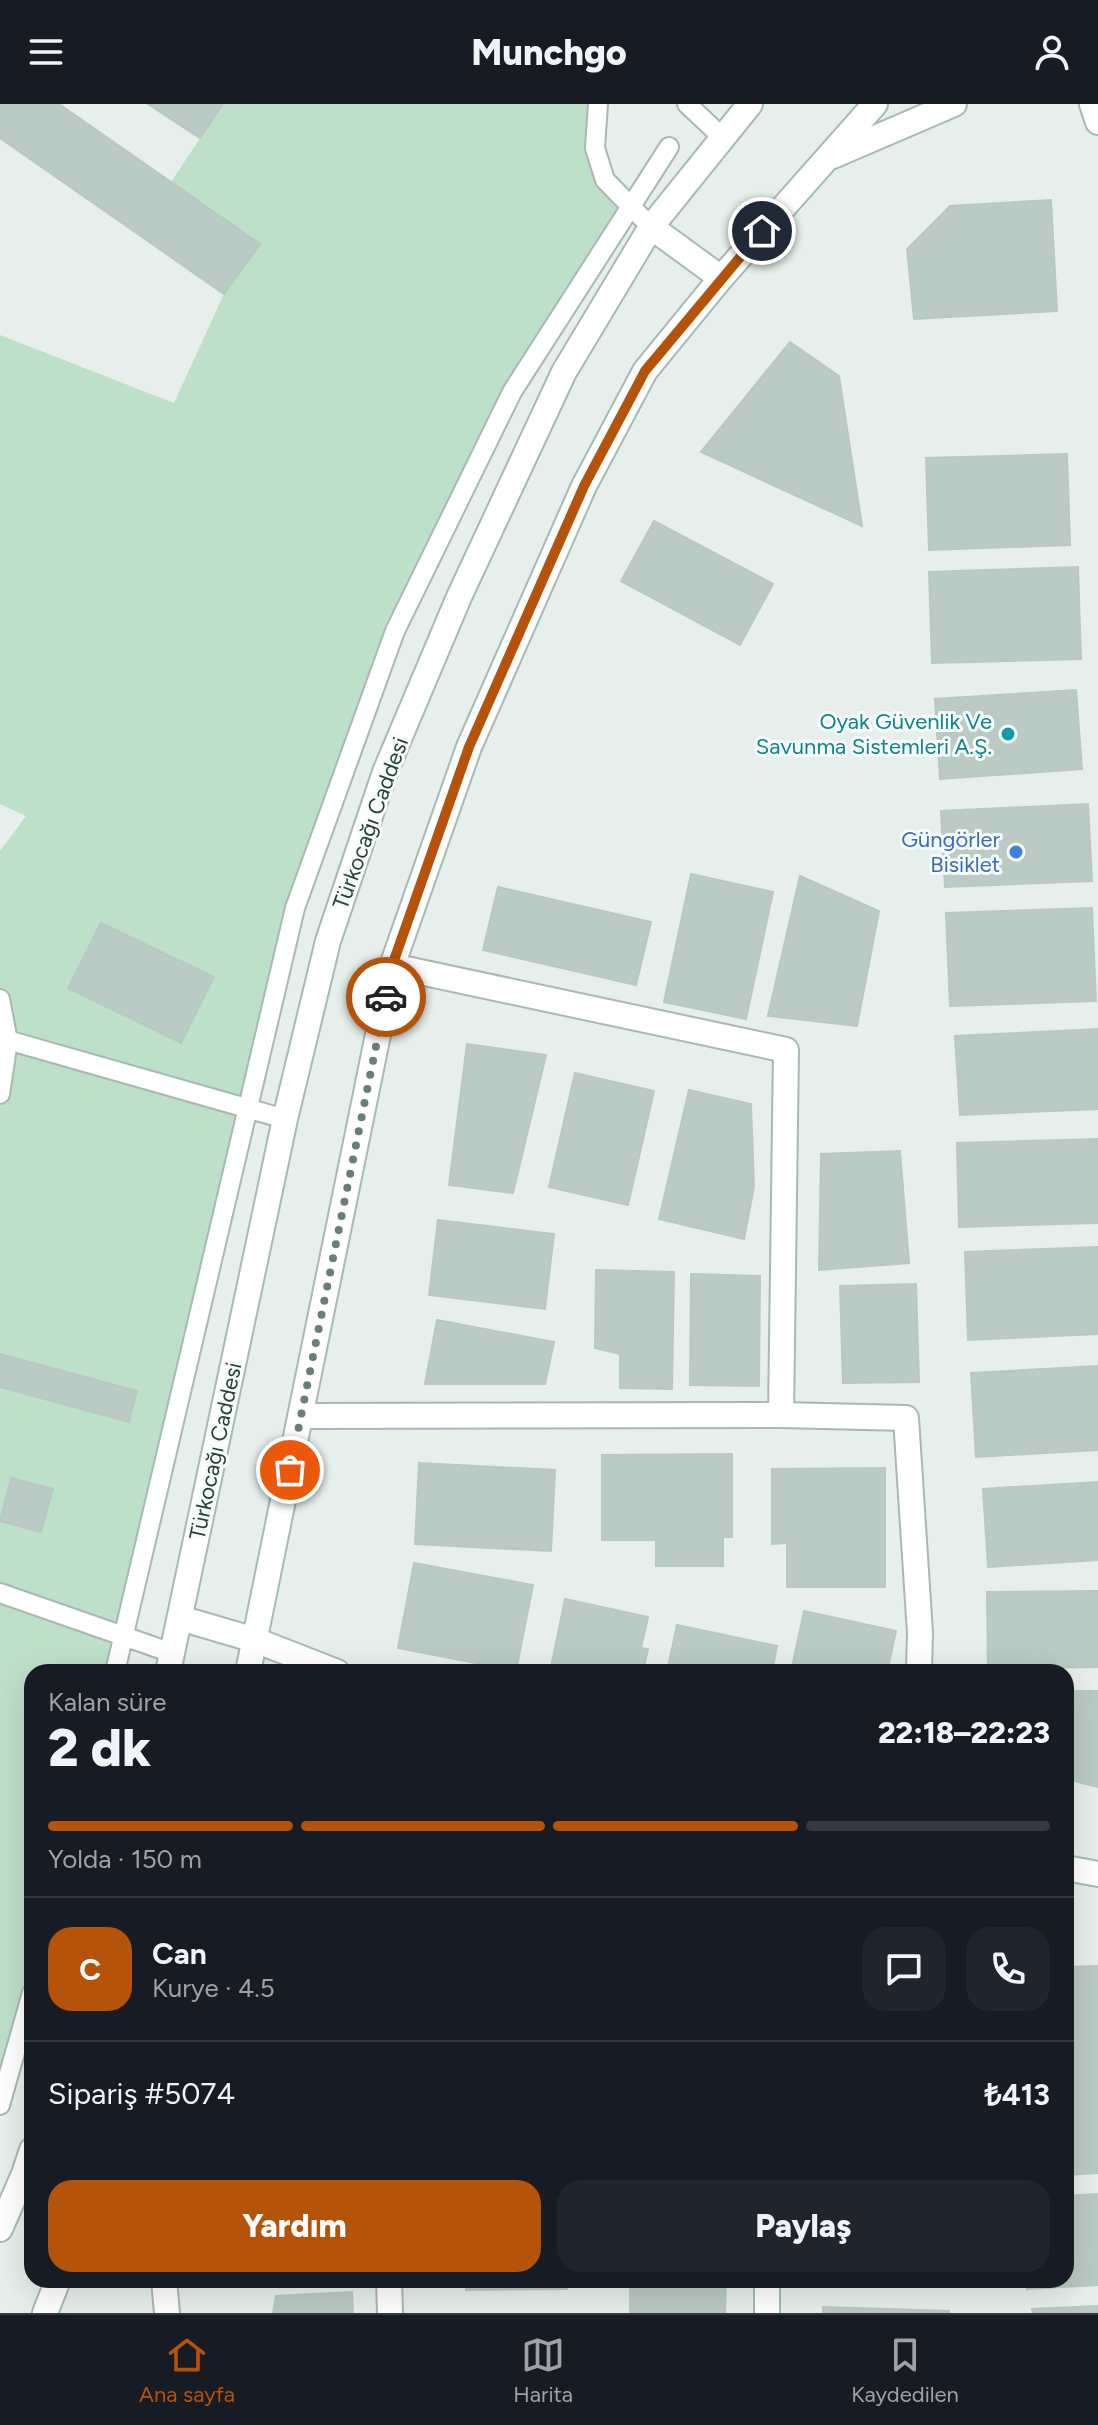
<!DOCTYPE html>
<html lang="tr">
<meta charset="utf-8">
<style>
:root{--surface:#171b24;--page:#20242c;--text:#f1f3f6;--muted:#9ea1a6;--line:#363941;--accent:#b45309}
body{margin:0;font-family:Figtree,sans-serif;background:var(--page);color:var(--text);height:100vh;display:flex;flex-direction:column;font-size:30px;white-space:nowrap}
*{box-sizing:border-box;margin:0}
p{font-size:26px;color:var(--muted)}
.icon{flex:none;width:44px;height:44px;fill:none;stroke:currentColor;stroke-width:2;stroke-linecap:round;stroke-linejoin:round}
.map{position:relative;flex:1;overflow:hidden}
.details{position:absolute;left:24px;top:1560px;width:1050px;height:624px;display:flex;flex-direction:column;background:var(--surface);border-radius:24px;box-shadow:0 8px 32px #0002}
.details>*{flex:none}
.pin{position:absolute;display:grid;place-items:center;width:68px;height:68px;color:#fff;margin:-34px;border:4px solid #fff;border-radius:50%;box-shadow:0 2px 8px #0007}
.courier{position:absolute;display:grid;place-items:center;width:80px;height:80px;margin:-40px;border:6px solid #b45309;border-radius:50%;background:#fff;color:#222;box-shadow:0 2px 10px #0007}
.headline em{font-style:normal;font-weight:800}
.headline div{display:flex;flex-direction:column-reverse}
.headline{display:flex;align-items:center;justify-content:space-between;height:136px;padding:0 24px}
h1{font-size:52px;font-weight:800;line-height:60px}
.bar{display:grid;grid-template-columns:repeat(4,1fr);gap:12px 8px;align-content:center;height:96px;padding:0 24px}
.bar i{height:10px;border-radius:6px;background:var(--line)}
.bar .current{background:var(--accent)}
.bar p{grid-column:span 4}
.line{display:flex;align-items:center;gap:20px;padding:0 24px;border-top:2px solid var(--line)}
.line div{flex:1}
.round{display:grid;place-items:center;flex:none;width:84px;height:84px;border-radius:24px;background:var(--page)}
.action{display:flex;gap:16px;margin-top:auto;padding:16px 24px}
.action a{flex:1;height:92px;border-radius:24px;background:var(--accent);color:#fff;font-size:32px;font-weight:800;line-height:92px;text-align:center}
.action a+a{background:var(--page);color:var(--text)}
header{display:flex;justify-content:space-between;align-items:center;height:104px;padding:0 24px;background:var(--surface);font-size:36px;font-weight:800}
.menu{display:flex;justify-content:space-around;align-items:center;height:112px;border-top:2px solid var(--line);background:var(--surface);font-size:22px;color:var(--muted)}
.menu a{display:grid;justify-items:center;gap:4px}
.menu .current{color:var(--accent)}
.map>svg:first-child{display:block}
.green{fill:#bfe0c8}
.building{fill:#bbcac4;stroke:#b8c9c2;stroke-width:2}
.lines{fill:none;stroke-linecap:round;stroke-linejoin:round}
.lane-casing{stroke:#a8b8b2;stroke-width:22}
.street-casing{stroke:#a8b8b2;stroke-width:28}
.secondary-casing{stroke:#a4bbb3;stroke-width:28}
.lane{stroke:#fff;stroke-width:18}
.street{stroke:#fff;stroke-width:24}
.secondary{stroke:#fff;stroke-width:24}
.done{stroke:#687f78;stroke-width:8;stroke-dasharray:0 14.4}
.route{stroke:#b45309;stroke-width:10}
.culture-dot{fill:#0f9aa8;stroke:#f7fbf9;stroke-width:3}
.shop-dot{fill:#3f7fe0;stroke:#f7fbf9;stroke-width:3}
.labels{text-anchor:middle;stroke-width:6;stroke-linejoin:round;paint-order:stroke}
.culture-label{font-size:22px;fill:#0d838f;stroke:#f7fbf9;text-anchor:end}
.street-label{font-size:22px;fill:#24423a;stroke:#f7fbf9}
.shop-label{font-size:22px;fill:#366cbe;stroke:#f7fbf9;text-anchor:end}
</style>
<header><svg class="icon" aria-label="menu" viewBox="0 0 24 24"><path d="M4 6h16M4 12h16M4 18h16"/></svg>Munchgo<svg class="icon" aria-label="person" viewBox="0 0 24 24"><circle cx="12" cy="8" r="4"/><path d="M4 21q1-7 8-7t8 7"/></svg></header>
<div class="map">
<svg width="1098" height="2209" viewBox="0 0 1098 2209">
<rect width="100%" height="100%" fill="#e6efeb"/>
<!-- green -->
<path class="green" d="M223,0H598L595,44L629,101L512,288L395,527L295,804L114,1568H32V1878L0,1998V747L26,712L0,700V231L174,299L224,190L259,140L171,78Z"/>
<!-- building -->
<g class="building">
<path d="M0,0H59L260,140L224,190L0,34Z"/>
<path d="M148,0H223L200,34Z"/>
<path d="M1051,96L1057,207L914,215L907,145L950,102Z"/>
<path d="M790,238L839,272L862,422L701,348Z"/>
<path d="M1067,350L1070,441L929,446L926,354Z"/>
<path d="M654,417L773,480L740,541L621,477Z"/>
<path d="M1078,463L1081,555L932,559L929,468Z"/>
<path d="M1076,586L1082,665L940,675L935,595Z"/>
<path d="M1088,700L1092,777L945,783L941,707Z"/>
<path d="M691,770L773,788L746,915L664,898Z"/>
<path d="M800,772L879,807L857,922L768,912Z"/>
<path d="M498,783L651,818L636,881L483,846Z"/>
<path d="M1092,804L1096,897L950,902L946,809Z"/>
<path d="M101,819L214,873L181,939L68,884Z"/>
<path d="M1098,925V1005L960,1011L955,932Z"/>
<path d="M467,940L546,951L513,1089L449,1081Z"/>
<path d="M575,969L654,987L628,1101L549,1083Z"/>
<path d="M689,986L751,1000L754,1083L744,1135L659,1115Z"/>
<path d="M1098,1035V1119L959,1123L957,1039Z"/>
<path d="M900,1047L909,1159L819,1166L821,1050Z"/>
<path d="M438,1116L554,1130L545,1205L429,1191Z"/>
<path d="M1098,1143V1230L968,1236L965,1148Z"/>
<path d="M596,1166L674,1168L672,1285L620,1284V1250L595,1244Z"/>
<path d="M691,1170L760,1172L759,1282L690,1281Z"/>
<path d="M916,1180L919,1278L843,1279L840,1182Z"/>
<path d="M437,1216L554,1238L545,1280H425Z"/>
<path d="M0,1250L137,1287L129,1318L0,1283Z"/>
<path d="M1098,1262V1346L976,1353L971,1269Z"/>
<path d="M732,1350V1433H723V1462H656V1436H602V1351Z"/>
<path d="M419,1359L555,1366L551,1447L415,1440Z"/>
<path d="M885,1364V1483H787V1439L772,1440V1365Z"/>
<path d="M11,1374L53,1385L41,1428L0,1417Z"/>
<path d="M1098,1378V1456L988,1463L983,1385Z"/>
<path d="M414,1459L533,1481L516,1567L398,1544Z"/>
<path d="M1098,1487V1563L988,1565L987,1488Z"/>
<path d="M565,1495L648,1513L641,1544L648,1545L643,1568H550Z"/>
<path d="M804,1507L896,1527L887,1568H791Z"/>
<path d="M677,1521L777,1542L772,1568H667Z"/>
<path d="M1066,1587H1098V1683L1066,1675Z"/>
<path d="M1098,1862V2069L1066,2071V1863Z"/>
<path d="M1098,2090V2181L1027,2185L1026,2176H1066V2092Z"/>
<path d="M466,2176H567V2185L466,2186Z"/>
<path d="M630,2176H726L725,2209H630Z"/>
<path d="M352,2188L353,2209H273L276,2192Z"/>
<path d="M1098,2202V2209H1033L1032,2205Z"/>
<path d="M823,2203L949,2207V2209H823Z"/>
</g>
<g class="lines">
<!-- lane casing -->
<g class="lane-casing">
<g id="lane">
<path d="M598,0L595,44L605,76L651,123"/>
<path d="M687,0L723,34"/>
<path d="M0,895L8,937L0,990"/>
<path d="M0,934L285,1015"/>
<path d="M0,1489L172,1549"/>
<path d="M115,1568L295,804L395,527L512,288L669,43"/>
<path d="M0,2001L32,1889"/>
</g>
</g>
<!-- street casing -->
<g class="street-casing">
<g id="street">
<path d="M392,862L786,946L781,1311"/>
<path d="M301,1312L781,1311L906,1314L920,1529L919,1568"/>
<path d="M164,2176L167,2209"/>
<path d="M389,2176L390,2209"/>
<path d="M767,2176V2209"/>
</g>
</g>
<!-- secondary casing -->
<g class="secondary-casing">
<g id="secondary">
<path d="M1092,0L1098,18"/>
<path d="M833,52L954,0"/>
<path d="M651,123L721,174"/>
<path d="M180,1514L255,1536L337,1568"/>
<path d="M168,1568L285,1015L328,837L385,668L459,493L564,268L651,123L750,0"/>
<path d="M248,1568L392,862L469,643L584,382L645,267L721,174L875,0"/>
<path d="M1066,1764L1098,1770"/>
<path d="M0,2125L24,2070L32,2046"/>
<path d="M45,2209L58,2176"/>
</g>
</g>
<!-- lane -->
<use href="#lane" class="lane"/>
<!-- street -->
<use href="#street" class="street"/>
<!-- secondary -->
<use href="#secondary" class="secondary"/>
</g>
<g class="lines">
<!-- done -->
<path class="done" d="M290,1366L386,893"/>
<!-- route -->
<path class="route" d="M386,893L392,862L469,643L584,382L645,267L762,127"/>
</g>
<!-- markers -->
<circle class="culture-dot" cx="1008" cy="630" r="8"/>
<circle class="shop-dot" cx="1016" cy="748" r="8"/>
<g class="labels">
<!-- culture labels -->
<g class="culture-label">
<text x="992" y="625">Oyak Güvenlik Ve<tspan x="992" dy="25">Savunma Sistemleri A.Ş.</tspan></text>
</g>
<!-- street labels -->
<g class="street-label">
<text transform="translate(370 719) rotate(-70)" y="8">Türkocağı Caddesi</text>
<text transform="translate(215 1347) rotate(-78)" y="8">Türkocağı Caddesi</text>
</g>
<!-- shop labels -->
<g class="shop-label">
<text x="1000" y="743">Güngörler<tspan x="1000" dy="25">Bisiklet</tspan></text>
</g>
</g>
</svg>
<div class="pin" style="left:290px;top:1366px;background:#ea580c"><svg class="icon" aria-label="bag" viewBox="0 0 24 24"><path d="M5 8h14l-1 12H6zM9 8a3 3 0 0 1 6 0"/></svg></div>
<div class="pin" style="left:762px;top:127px;background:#1f2937"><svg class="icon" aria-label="home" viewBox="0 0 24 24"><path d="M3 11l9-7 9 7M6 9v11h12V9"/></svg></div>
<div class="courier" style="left:386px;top:893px"><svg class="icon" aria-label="car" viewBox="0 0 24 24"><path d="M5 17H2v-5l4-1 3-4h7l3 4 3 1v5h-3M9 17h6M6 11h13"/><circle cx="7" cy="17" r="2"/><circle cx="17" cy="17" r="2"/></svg></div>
<section class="details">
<div class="headline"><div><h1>2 dk</h1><p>Kalan süre</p></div><em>22:18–22:23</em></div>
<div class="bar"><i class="current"></i><i class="current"></i><i class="current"></i><i></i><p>Yolda · 150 m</p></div>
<div class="line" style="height:144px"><b class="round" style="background:var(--accent);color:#fff">C</b><div><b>Can</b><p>Kurye · 4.5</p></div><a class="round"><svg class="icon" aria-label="chat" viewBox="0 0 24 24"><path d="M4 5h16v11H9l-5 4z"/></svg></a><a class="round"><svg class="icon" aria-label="phone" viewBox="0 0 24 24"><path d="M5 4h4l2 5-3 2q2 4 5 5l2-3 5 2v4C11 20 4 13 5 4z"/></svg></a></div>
<div class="line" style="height:104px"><div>Sipariş #5074</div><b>₺413</b></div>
<div class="action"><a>Yardım</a><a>Paylaş</a></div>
</section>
</div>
<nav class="menu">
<a class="current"><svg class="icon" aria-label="home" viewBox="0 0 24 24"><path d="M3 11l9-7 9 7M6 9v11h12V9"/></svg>Ana sayfa</a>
<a><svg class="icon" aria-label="map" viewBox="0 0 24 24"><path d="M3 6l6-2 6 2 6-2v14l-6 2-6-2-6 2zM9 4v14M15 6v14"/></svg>Harita</a>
<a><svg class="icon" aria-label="saved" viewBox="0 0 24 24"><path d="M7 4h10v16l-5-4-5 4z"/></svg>Kaydedilen</a>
</nav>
